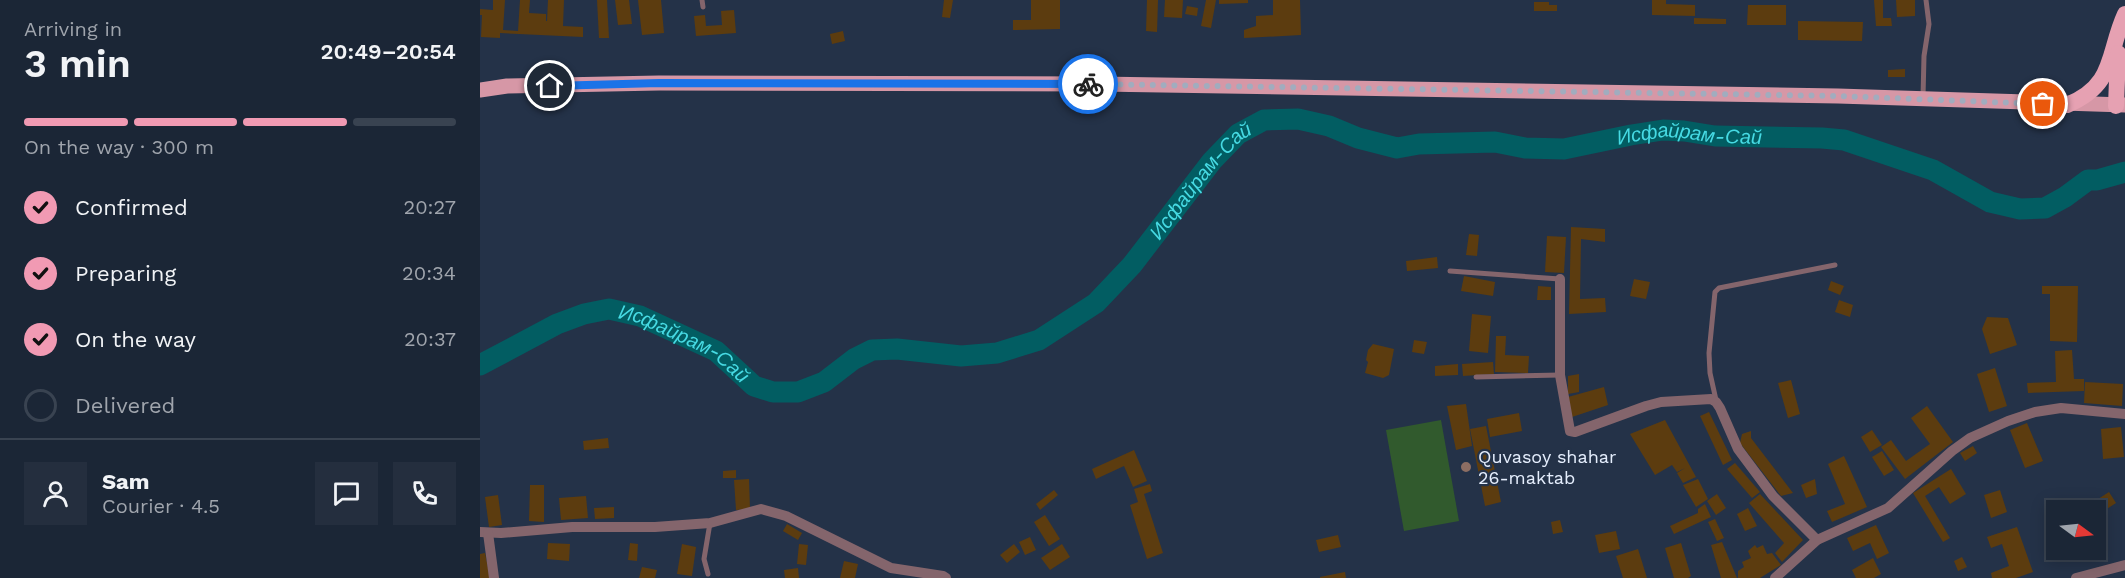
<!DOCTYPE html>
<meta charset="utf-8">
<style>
:root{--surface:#1b2636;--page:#242e3e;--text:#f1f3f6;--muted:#a0a5ad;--line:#394351;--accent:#f19ab3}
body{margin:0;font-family:"Work Sans",sans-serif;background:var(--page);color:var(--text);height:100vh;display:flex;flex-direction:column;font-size:22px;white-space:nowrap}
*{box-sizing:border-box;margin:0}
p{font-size:20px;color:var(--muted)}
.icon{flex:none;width:33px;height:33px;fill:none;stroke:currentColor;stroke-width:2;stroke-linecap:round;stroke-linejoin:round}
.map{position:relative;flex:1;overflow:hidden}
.details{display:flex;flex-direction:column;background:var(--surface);width:480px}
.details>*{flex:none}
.needle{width:39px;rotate:105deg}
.buttons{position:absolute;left:1566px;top:500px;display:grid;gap:12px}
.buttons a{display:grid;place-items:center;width:60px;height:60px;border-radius:0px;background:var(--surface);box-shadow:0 3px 15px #0003,0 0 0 2px var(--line);font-size:30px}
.pin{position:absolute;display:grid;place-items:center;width:51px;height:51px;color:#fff;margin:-26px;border:3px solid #fff;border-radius:50%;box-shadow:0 2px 6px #0007}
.courier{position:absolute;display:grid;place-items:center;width:60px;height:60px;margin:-30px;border:4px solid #1a73e8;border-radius:50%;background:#fff;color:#222;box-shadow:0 2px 8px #0007}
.headline em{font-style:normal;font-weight:600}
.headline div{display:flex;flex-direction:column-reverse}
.headline{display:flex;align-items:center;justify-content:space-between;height:102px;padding:0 24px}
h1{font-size:39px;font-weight:600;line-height:45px}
.bar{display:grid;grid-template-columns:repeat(4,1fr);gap:9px 6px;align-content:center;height:72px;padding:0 24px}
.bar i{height:8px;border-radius:4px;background:var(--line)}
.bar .selected{background:var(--accent)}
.bar p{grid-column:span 4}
.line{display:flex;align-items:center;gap:15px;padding:0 24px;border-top:2px solid var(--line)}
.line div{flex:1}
.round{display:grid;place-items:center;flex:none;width:63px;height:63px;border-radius:0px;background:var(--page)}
ol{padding:0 24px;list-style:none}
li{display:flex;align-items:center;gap:18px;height:66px}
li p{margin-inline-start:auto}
li .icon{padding:6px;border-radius:50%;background:var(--accent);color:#111;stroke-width:4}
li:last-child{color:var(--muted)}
li i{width:33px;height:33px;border:3px solid var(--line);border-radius:50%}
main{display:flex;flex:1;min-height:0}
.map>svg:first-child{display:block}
.green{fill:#315a2d}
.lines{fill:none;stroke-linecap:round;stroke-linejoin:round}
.river{stroke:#025d62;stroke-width:21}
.building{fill:#5c3c0f}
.service{stroke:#84656c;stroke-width:5}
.minor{stroke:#84656c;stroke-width:10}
.primary{stroke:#d697a6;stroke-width:15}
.trunk{stroke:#e6a1b2;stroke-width:16}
.done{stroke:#a1acbe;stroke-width:6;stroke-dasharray:0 10.8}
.route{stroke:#1a73e8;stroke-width:8}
.education-dot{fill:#8d6e63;stroke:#243248;stroke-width:2}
.labels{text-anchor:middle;stroke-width:4.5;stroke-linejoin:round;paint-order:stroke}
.poi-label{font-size:18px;fill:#e5eefd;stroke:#243248;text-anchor:start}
.water-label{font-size:20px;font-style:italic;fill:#46dae3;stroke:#243248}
</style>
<main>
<section class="details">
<div class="headline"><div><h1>3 min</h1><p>Arriving in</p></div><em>20:49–20:54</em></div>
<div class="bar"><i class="selected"></i><i class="selected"></i><i class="selected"></i><i></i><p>On the way · 300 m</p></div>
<ol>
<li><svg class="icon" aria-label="check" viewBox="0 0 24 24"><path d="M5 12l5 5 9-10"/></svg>Confirmed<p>20:27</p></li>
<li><svg class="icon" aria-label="check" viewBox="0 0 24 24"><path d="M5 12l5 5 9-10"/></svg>Preparing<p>20:34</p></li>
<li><svg class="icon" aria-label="check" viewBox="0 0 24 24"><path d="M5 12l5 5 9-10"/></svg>On the way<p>20:37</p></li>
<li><i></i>Delivered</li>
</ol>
<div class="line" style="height:108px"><a class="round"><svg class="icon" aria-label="person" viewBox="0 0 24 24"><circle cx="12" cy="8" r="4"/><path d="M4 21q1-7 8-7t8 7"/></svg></a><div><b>Sam</b><p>Courier · 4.5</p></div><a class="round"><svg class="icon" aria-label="chat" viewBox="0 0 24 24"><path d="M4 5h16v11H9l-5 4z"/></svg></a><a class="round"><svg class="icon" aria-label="phone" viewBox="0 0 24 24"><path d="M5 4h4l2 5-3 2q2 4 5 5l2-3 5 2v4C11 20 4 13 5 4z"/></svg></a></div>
</section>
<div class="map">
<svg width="1645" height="578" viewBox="0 0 1645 578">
<rect width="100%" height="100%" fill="#243248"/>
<!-- green -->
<path class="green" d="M961,420L979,521L924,531L906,430Z"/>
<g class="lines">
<!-- river -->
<path class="river" id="s1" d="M0,365L77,324L104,314L129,309L160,316L236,351L274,386L293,392H318L344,382L374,359L392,350L417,349L481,356L517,353L559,340L616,303L652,265L732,161L758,134L784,120L818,119L849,126L878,138L917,148L939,144L1015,142L1045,148L1084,149L1151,135L1183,130L1204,131L1235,136L1342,138L1364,140L1453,170L1510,202L1540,209L1565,208L1585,197L1608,180H1617L1645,172"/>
</g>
<!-- building -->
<g class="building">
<path d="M13,0H25L23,30L38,31L40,0H50L49,13L66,14V21H67L68,0H84L83,26L103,27V37L20,33V38L1,37L2,15H0V9L13,10Z"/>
<path d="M117,0H127L129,38H119Z"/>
<path d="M135,0H149L152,24L138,25Z"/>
<path d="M158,0H181L184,33L162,35Z"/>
<path d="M464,0H473L470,18L462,17Z"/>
<path d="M551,0H580V29L533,30V20H551Z"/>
<path d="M667,0H678L677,32L666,31Z"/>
<path d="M685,0H703L702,18L684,17Z"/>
<path d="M726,0H736L731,28L721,26Z"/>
<path d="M739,0H768V3L739,4Z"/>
<path d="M793,0H820L821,35L764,38V30L776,26V16L793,15Z"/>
<path d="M1172,0H1186V4L1215,5V16L1172,15Z"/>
<path d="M1394,0H1403V18H1411L1412,26H1396Z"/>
<path d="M1416,0H1435V16L1417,17Z"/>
<path d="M1054,2H1069V5H1077V11H1054Z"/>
<path d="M1268,5H1306V25H1267Z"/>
<path d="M707,6L718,8L717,16L705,14Z"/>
<path d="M254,10L256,33L216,36L214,16L225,15L226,26L242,25L241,11Z"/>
<path d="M1214,18L1246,19V24H1214Z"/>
<path d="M1318,21L1383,22L1382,41L1318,40Z"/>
<path d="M363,31L365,41L352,44L350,34Z"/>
<path d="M1425,69V77H1408V70Z"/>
<path d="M1091,227L1125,229V242L1101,239L1100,299L1125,298L1126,312L1089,314Z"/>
<path d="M989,234L999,235L997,256L986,255Z"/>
<path d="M1067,236L1086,237L1084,273L1065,272Z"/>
<path d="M957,257L958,268L927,271L926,261Z"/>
<path d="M984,276L1015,282L1013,296L981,291Z"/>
<path d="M1154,279L1170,282L1166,299L1150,296Z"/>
<path d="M1351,281L1364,286L1360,295L1348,290Z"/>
<path d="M1058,286L1071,287V300H1057Z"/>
<path d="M1562,286H1598L1597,342L1570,341V294H1562Z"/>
<path d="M1359,300L1373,305L1370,317L1355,312Z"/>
<path d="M992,314L1011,316L1008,353L989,351Z"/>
<path d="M1507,317L1528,318L1537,345L1510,354L1502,329Z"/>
<path d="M1016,336H1026L1025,355L1049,356L1048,373L1015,372Z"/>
<path d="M934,340L947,342L944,354L932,352Z"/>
<path d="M893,344L914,349L909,375L903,378L885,373L888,362L886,360L888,350Z"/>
<path d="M1592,350L1594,379H1604V391L1548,393L1547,383L1576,382L1575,351Z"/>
<path d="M1013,362L1014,374L983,376L982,364Z"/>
<path d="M978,364V375L955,376V366Z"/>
<path d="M1515,368L1527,406L1509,412L1497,374Z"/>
<path d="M1099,374V392L1088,394V376Z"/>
<path d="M1311,380L1320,414L1308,418L1298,383Z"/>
<path d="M1605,382L1643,384L1642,406L1604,403Z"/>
<path d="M1124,387L1128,405L1092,417L1088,397Z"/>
<path d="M986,404L992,446L976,450L967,406Z"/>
<path d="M1447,406L1473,442L1425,479L1401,447L1411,440L1426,461L1450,444L1431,418Z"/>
<path d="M1229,412L1252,460L1243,465L1220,416Z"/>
<path d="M1039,413L1042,431L1010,437L1007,419Z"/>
<path d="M1185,420L1216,477L1203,483L1197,473L1205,468L1197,472L1192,465L1175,475L1150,434Z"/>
<path d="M1547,423L1563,461L1545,468L1530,430Z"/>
<path d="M1006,426L1021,502L1005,506L990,429Z"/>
<path d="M1641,427L1644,457L1623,459L1621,429Z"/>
<path d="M1392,430L1402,445L1390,452L1381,437Z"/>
<path d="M1271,431V438L1313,493L1301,496L1260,443L1262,434Z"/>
<path d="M128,438L129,448L104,450L103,441Z"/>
<path d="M1493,446L1497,453L1485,461L1480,453Z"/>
<path d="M654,450L667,481L653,487L644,466L616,479L612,469Z"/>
<path d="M1402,451L1414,470L1404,476L1392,457Z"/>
<path d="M1364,456L1387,507L1352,522L1347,511L1365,504L1348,464Z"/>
<path d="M1255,463L1280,492L1272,498L1247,469Z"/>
<path d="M1471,469L1486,494L1470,504L1459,487L1445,496L1470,538L1463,542L1433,493Z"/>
<path d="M256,470V478H243V471Z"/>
<path d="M269,479L270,509L256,510L254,480Z"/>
<path d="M1218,479L1228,499L1216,507L1203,485Z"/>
<path d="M1335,479L1337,494L1326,498L1321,485Z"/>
<path d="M670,484L672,491L664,494L683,553L667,559L650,505L658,502L654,489Z"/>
<path d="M50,485H64V522L49,521Z"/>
<path d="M574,490L578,495L560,510L556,504Z"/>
<path d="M1520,490L1527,512L1511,518L1504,495Z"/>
<path d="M1629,492L1636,503L1616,516V510H1601Z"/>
<path d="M1237,494L1246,508L1236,515L1227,501Z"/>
<path d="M1280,494L1323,540L1302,562L1295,553L1304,543L1269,503Z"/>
<path d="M18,495L22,525L9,527L5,497Z"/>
<path d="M106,496L108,518L81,520L79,498Z"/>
<path d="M1225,504L1231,517L1194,534L1190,526L1218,513V509Z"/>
<path d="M134,507V518L115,519L114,508Z"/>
<path d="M1268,508L1277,526L1265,531L1257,514Z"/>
<path d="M565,515L580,539L569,546L554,522Z"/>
<path d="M1235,519L1244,538L1237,541L1228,522Z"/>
<path d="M1080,520L1083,532L1073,534L1071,522Z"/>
<path d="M307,524L322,533L318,540L303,531Z"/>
<path d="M1396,525L1409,553L1397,559L1390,543L1373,551L1367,538Z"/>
<path d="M1537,527L1553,572L1536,578H1512L1511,573L1529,566L1522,544L1511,548L1507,537Z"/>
<path d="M1136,531L1140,549L1119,553L1115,535Z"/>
<path d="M858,535L861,547L839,552L836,540Z"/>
<path d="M550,537L556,550L545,555L539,542Z"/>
<path d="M1242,542L1257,578H1241L1231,545Z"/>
<path d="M68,543L90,544L89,561L67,559Z"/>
<path d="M150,543L158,544L157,561L148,560Z"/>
<path d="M1201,543L1211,576L1208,578H1194L1185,548Z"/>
<path d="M202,544L216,547L212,576L197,574Z"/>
<path d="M319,544L328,545L326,565L317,564Z"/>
<path d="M534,544L540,552L527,563L520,555Z"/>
<path d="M582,544L590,557L570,570L561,558Z"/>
<path d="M1275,545L1277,548L1283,545L1287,554L1292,553L1301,565L1280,578H1258V571L1264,567L1262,562L1271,558L1268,551Z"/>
<path d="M1158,549L1167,578H1143L1136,556Z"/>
<path d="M5,553L10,578H0V554Z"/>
<path d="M1482,557L1487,567L1478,571L1474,561Z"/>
<path d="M1393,558L1401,574L1394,578H1376L1372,570Z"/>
<path d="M364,561L378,564L375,578H360Z"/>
<path d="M162,567L177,570L175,578H159Z"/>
<path d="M318,568L319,578H305L304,570Z"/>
<path d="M865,572L866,578H840V577Z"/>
</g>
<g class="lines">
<!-- service -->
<g class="service">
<path d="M222,0L223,7"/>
<path d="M1443,97L1444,56L1449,24L1446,0"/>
<path d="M970,271L1080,279"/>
<path d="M996,377L1080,375"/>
<path d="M1236,400L1230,373L1229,353L1235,292L1239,288L1355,265"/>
<path d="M228,574L224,559L230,523"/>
</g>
<!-- minor -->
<g class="minor">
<path d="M1080,279V375L1090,431L1095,432L1166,406L1181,402L1231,399L1236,402L1240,408L1258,449L1293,496L1337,540"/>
<path d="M0,532L21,533L92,527H175L230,523L281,509L306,516L411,568L463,576L466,578"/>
<path d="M8,533L14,578"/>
<path d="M1295,578L1337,540L1408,508L1472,451L1490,438L1528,421L1555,412L1581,408L1645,414"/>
<path d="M1596,578L1645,565"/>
</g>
<!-- primary -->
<path class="primary" d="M0,90L27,86L179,83L619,84L1358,96L1645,105"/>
<!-- trunk -->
<g class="trunk">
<path d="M1587,105C1636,85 1627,53 1645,14"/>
<path d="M1636,106L1638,53"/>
</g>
</g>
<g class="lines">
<!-- done -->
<path class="done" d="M608,84L1358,96L1563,104"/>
<!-- route -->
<path class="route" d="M70,86L179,83L608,84"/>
</g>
<!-- markers -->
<circle class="education-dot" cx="986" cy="467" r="6"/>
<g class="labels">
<!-- poi labels -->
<g class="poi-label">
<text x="998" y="463">Quvasoy shahar<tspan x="998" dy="21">26-maktab</tspan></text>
</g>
<!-- water labels -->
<g class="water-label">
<text dy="7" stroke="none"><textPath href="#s1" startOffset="1360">Исфайрам-Сай</textPath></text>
<text dy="7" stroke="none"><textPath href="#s1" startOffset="838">Исфайрам-Сай</textPath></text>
<text dy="7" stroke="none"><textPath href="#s1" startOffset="225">Исфайрам-Сай</textPath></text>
</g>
</g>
</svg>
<div class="buttons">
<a><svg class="needle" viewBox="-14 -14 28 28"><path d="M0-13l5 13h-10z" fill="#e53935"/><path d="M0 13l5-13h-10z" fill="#a0a5ad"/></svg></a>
</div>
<div class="pin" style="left:1563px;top:104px;background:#ea580c"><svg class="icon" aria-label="bag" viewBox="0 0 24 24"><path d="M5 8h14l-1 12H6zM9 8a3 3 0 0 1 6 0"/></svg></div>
<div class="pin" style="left:70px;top:86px;background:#1f2937"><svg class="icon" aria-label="home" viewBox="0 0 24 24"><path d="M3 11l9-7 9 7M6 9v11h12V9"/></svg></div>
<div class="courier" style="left:608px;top:84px"><svg class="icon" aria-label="bike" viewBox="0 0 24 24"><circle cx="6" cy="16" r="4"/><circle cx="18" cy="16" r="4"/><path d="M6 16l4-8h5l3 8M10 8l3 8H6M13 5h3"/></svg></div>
</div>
</main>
